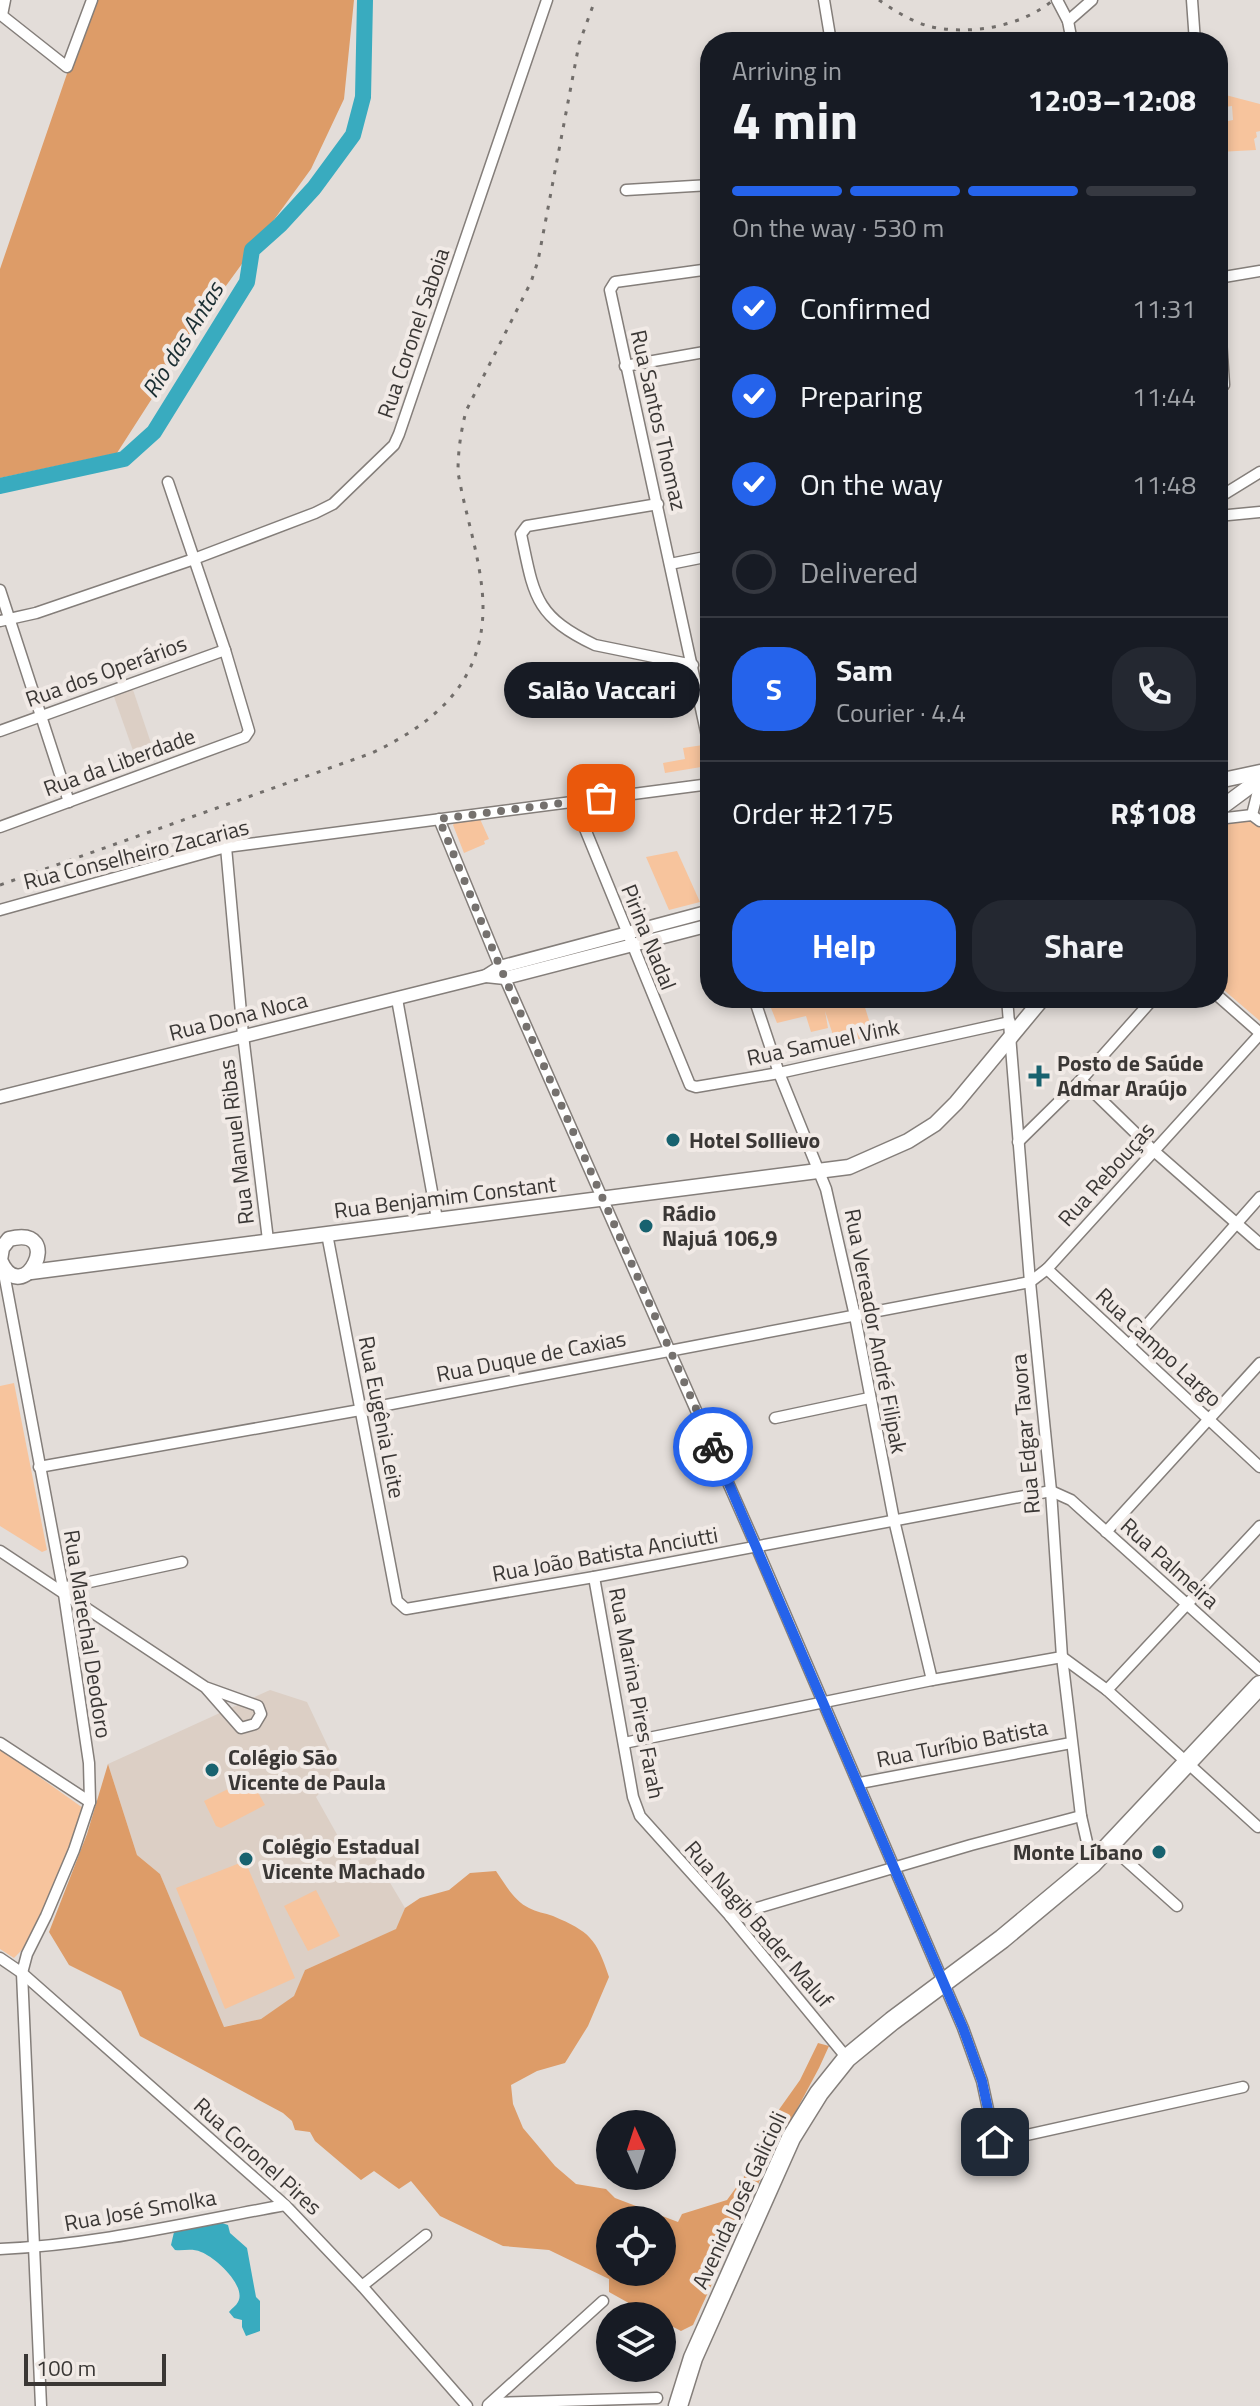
<!DOCTYPE html>
<meta charset="utf-8">
<style>
:root{--surface:#171b24;--page:#242831;--text:#f1f3f6;--muted:#9ea1a6;--line:#363941;--accent:#2563eb}
body{margin:0;font-family:"Titillium Web",sans-serif;background:var(--page);color:var(--text);height:100vh;display:flex;flex-direction:column;font-size:30px;white-space:nowrap}
*{box-sizing:border-box;margin:0}
p{font-size:26px;color:var(--muted)}
.icon{flex:none;width:44px;height:44px;fill:none;stroke:currentColor;stroke-width:2;stroke-linecap:round;stroke-linejoin:round}
.map{position:relative;flex:1;overflow:hidden}
.drawer{position:absolute;left:700px;top:32px;width:528px;height:976px;display:flex;flex-direction:column;background:var(--surface);border-radius:32px;box-shadow:0 4px 12px #0003}
.drawer>*{flex:none}
.needle{width:52px;rotate:357deg}
.buttons{position:absolute;left:596px;top:2110px;display:grid;gap:16px}
.buttons a{display:grid;place-items:center;width:80px;height:80px;border-radius:50%;background:var(--surface);box-shadow:0 4px 12px #0003;font-size:40px}
.scale{position:absolute;left:24px;bottom:20px;width:142px;box-sizing:border-box;padding-left:8px;border:4px solid #3a3735;border-top:0;font-size:22px;line-height:28px;white-space:nowrap;color:#3a3735;-webkit-text-stroke:6px #f1eae6;paint-order:stroke}
.pin{position:absolute;display:grid;place-items:center;width:68px;height:68px;color:#fff;margin:-34px;border-radius:16px;box-shadow:0 4px 12px #0006}
.courier{position:absolute;display:grid;place-items:center;width:80px;height:80px;margin:-40px;border:6px solid #2563eb;border-radius:50%;background:#fff;color:#222;box-shadow:0 2px 10px #0007}
.bubble{position:absolute;height:56px;border-radius:28px;background:var(--surface);box-shadow:0 4px 12px #0003;font-size:26px;font-weight:700;line-height:56px;text-align:center}
.overview em{font-style:normal;font-weight:700}
.overview div{display:flex;flex-direction:column-reverse}
.overview{display:flex;align-items:center;justify-content:space-between;height:136px;padding:0 32px}
h1{font-size:52px;font-weight:700;line-height:60px}
.bar{display:grid;grid-template-columns:repeat(4,1fr);gap:12px 8px;align-content:center;height:96px;padding:0 32px}
.bar i{height:10px;border-radius:6px;background:var(--line)}
.bar .selected{background:var(--accent)}
.bar p{grid-column:span 4}
.line{display:flex;align-items:center;gap:20px;padding:0 32px;border-top:2px solid var(--line)}
.line div{flex:1}
.round{display:grid;place-items:center;flex:none;width:84px;height:84px;border-radius:32px;background:var(--page)}
ol{padding:0 32px;list-style:none}
li{display:flex;align-items:center;gap:24px;height:88px}
li p{margin-inline-start:auto}
li .icon{padding:8px;border-radius:50%;background:var(--accent);color:#fff;stroke-width:4}
li:last-child{color:var(--muted)}
li i{width:44px;height:44px;border:4px solid var(--line);border-radius:50%}
.button{display:flex;gap:16px;margin-top:auto;padding:16px 32px}
.button a{flex:1;height:92px;border-radius:32px;background:var(--accent);color:#fff;font-size:32px;font-weight:700;line-height:92px;text-align:center}
.button a+a{background:var(--page);color:var(--text)}
.map>svg:first-child{display:block}
.built{fill:#dccfc5}
.green{fill:#f7c49d}
.forest{fill:#dd9c68;fill-rule:evenodd}
.water{fill:#39abbf}
.lines{fill:none;stroke-linecap:round;stroke-linejoin:round}
.river{stroke:#39abbf;stroke-width:16}
.minor-casing{stroke:#847e7a;stroke-width:13}
.tertiary-casing{stroke:#847e7a;stroke-width:15}
.secondary-casing{stroke:#847e7a;stroke-width:17}
.trunk-casing{stroke:#847e7a;stroke-width:21}
.minor{stroke:#fff;stroke-width:10}
.tertiary{stroke:#fff;stroke-width:12}
.secondary{stroke:#fff;stroke-width:14}
.trunk{stroke:#fff;stroke-width:18}
.rail{stroke:#726e6b;stroke-width:3;stroke-dasharray:4 8;stroke-linecap:butt}
.done{stroke:#75716e;stroke-width:8;stroke-dasharray:0 14.4}
.route{stroke:#2563eb;stroke-width:10}
.poi-dot{fill:#18626f;stroke:#f1eae6;stroke-width:3}
.labels{text-anchor:middle;stroke-width:8;stroke-linejoin:round;paint-order:stroke}
.street-label{font-size:22px;fill:#3a3735;stroke:#f1eae6}
.poi-label{font-size:22px;font-weight:bold;fill:#3a3735;stroke:#f1eae6;text-anchor:start}
.water-label{font-size:24px;font-style:italic;fill:#192d31;stroke:#f1eae6}
</style>
<div class="map">
<svg width="1260" height="2406" viewBox="0 0 1260 2406">
<rect width="100%" height="100%" fill="#e3ddd9"/>
<!-- built -->
<g class="built">
<path d="M131,684L154,752L136,759L112,691Z"/>
<path d="M270,1690L307,1702L340,1772L316,1797L353,1863L373,1854L405,1908L397,1929L305,1970L295,1996L261,2019L223,2027L160,1874L137,1855L108,1764Z"/>
</g>
<!-- green -->
<g class="green">
<path d="M1218,93L1260,104V131L1256,132L1257,137L1254,139L1256,150L1218,152V123L1233,120L1232,106L1218,108Z"/>
<path d="M703,745L707,766L665,773L663,763L685,759L683,748Z"/>
<path d="M1245,818L1254,820L1260,825V1021L1218,985V828Z"/>
<path d="M480,819L489,839L484,841L485,844L464,853L453,825L455,822Z"/>
<path d="M677,851L700,902L669,910L646,857Z"/>
<path d="M767,998H862L874,1036L836,1044L825,1011L828,1028L811,1032L806,1016L777,1023Z"/>
<path d="M14,1383L47,1550L42,1552L0,1526V1386Z"/>
<path d="M0,1749L83,1808C70,1855 50,1924 14,1958L0,1949Z"/>
<path d="M250,1778L265,1805L221,1828L216,1826L204,1801Z"/>
<path d="M245,1861L295,1978L225,2009L176,1888Z"/>
<path d="M316,1890L340,1936L308,1951L284,1906Z"/>
</g>
<!-- forest -->
<g class="forest">
<path d="M97,0H354L344,99L311,169L212,305L117,453L0,478V269L70,65Z"/>
<path d="M108,1764L137,1855L160,1874L224,2027L261,2019L294,1996L305,1970L396,1929L405,1908L420,1898L449,1890L470,1873L496,1871C505,1884 514,1901 529,1908C536,1912 545,1913 553,1916C590,1932 596,1938 609,1977L588,2026L565,2063L537,2071L511,2085L513,2104L523,2128L555,2166L576,2184L606,2189L615,2198L678,2222L682,2214L727,2200L751,2167L768,2125L800,2080L818,2043L829,2046L819,2068L765,2169L693,2325L681,2331L662,2321V2316H652L609,2292V2279L549,2250L503,2246L440,2216L411,2181L399,2189L374,2171L361,2180L315,2141L310,2132L295,2130L292,2121L283,2113L140,2036L121,1991L69,1965L49,1932L87,1834ZM610,2220H662V2272H610Z"/>
</g>
<!-- water -->
<path class="water" d="M222,2223L228,2225L230,2233L247,2248L256,2297L260,2301V2331L246,2336L242,2327V2320L234,2318L229,2312C232,2308 236,2306 238,2302C247,2286 215,2257 201,2252C192,2248 184,2251 175,2250L171,2245L174,2232Z"/>
<g class="lines">
<!-- river -->
<path class="river" d="M0,486L124,459L154,432L247,282L252,250L280,225L314,188L353,135L363,97L365,0"/>
<!-- minor casing -->
<g class="minor-casing">
<g id="minor">
<path d="M824,0L831,42"/>
<path d="M1057,0L1068,21L1072,42"/>
<path d="M1192,0L1195,42"/>
<path d="M0,14L67,67L92,0"/>
<path d="M2,15L5,0"/>
<path d="M1068,21L1092,0"/>
<path d="M626,190L710,185"/>
<path d="M710,269L615,282L610,290L710,750"/>
<path d="M1218,278L1260,271"/>
<path d="M1218,295L1224,385"/>
<path d="M625,366L710,351"/>
<path d="M1218,498L1260,472"/>
<path d="M658,504L527,526L521,534C534,595 534,616 595,645L693,665"/>
<path d="M1218,516L1260,512"/>
<path d="M670,564L710,556"/>
<path d="M0,590L69,802"/>
<path d="M0,621L36,613L194,559L315,513L333,504L394,445L399,434L547,0"/>
<path d="M0,731L225,650"/>
<path d="M574,802L690,1085L696,1087L779,1073L1010,1022"/>
<path d="M1252,815L1260,783"/>
<path d="M439,819L500,967L756,1546L963,2028L982,2081L995,2142L1243,2087"/>
<path d="M1218,819L1252,815L1260,821"/>
<path d="M0,827L245,737L249,731L225,650L168,482"/>
<path d="M226,847L243,1035L268,1240"/>
<path d="M0,910L226,847L710,784"/>
<path d="M1218,996L1260,1033"/>
<path d="M754,998L779,1073L826,1189L855,1316L894,1520L932,1680"/>
<path d="M1007,998L1030,1282L1051,1491L1062,1657L1081,1816L1092,1864"/>
<path d="M397,999L437,1219"/>
<path d="M1081,1080L1154,1151L1260,1244"/>
<path d="M1018,1142L1081,1080L1154,998"/>
<path d="M327,1234L397,1601L406,1609L594,1577L1051,1491L1071,1500L1260,1670"/>
<path d="M3,1268L64,1594L89,1763L90,1802L74,1850L46,1916L27,1954L22,1973L41,2406"/>
<path d="M1047,1269L1260,1034"/>
<path d="M1129,1345L1260,1197"/>
<path d="M775,1418L869,1398"/>
<path d="M39,1467L360,1410L1030,1282L1047,1269L1260,1467"/>
<path d="M1106,1532L1260,1363"/>
<path d="M0,1551L205,1687L241,1728L255,1724L261,1714L258,1706L205,1687"/>
<path d="M594,1577L633,1797L640,1816L730,1916L847,2058"/>
<path d="M62,1588L182,1562"/>
<path d="M1107,1690L1260,1526"/>
<path d="M0,1743L90,1802"/>
<path d="M624,1743L932,1680L1062,1657L1107,1690L1258,1827"/>
<path d="M860,1783L1071,1743"/>
<path d="M1111,1847L1177,1906"/>
<path d="M730,1916L971,1845L1081,1816"/>
<path d="M0,1958L22,1973L285,2205L362,2286L467,2406"/>
<path d="M0,2249C96,2245 191,2222 285,2205"/>
<path d="M362,2286L426,2235"/>
<path d="M491,2403L657,2398"/>
<path d="M488,2405L603,2301"/>
</g>
</g>
<!-- tertiary casing -->
<g class="tertiary-casing">
<g id="tertiary">
<path d="M486,976L505,978L710,925"/>
<path d="M0,1097L486,976L500,967L710,911"/>
</g>
</g>
<!-- secondary casing -->
<g class="secondary-casing">
<g id="secondary">
<path d="M1218,781L1260,772"/>
<path d="M1218,810L1260,779"/>
<path d="M0,1260C23,1312 67,1224 9,1239L2,1248L0,1260"/>
<path d="M31,1272L849,1167L908,1141L935,1124L956,1103L1043,998"/>
</g>
</g>
<!-- trunk casing -->
<g class="trunk-casing">
<path id="trunk" d="M678,2406L693,2358L791,2138L819,2093L847,2058L892,2021L1002,1939L1092,1864L1260,1685"/>
</g>
<!-- minor -->
<use href="#minor" class="minor"/>
<!-- tertiary -->
<use href="#tertiary" class="tertiary"/>
<!-- secondary -->
<use href="#secondary" class="secondary"/>
<!-- trunk -->
<use href="#trunk" class="trunk"/>
<!-- rail -->
<g class="rail">
<path d="M879,0C893,10 911,21 928,26C967,36 1022,27 1053,0"/>
<path d="M0,885L372,753C435,723 484,682 483,605C482,561 465,515 458,472C458,450 461,431 466,411L531,282L538,261L579,44L595,0"/>
</g>
</g>
<g class="lines">
<!-- done -->
<path class="done" d="M601,798L439,819L500,967L713,1447"/>
<!-- route -->
<path class="route" d="M713,1447L963,2028L982,2081L995,2142"/>
</g>
<!-- markers -->
<g class="poi-dot">
<path d="M1035 1064h8v8h8v8h-8v8h-8v-8h-8v-8h8z"/>
<circle cx="673" cy="1140" r="8"/>
<circle cx="646" cy="1226" r="8"/>
<circle cx="212" cy="1770" r="8"/>
<circle cx="1159" cy="1852" r="8"/>
<circle cx="246" cy="1859" r="8"/>
</g>
<g class="labels">
<!-- street labels -->
<g class="street-label">
<text transform="translate(413 333) rotate(-71)" y="8">Rua Coronel Saboia</text>
<text transform="translate(659 420) rotate(77)" y="8">Rua Santos Thomaz</text>
<text transform="translate(106 671) rotate(-20)" y="8">Rua dos Operários</text>
<text transform="translate(119 762) rotate(-20)" y="8">Rua da Liberdade</text>
<text transform="translate(136 854) rotate(-14)" y="8">Rua Conselheiro Zacarias</text>
<text transform="translate(649 937) rotate(68)" y="8">Pirina Nadal</text>
<text transform="translate(238 1016) rotate(-14)" y="8">Rua Dona Noca</text>
<text transform="translate(823 1042) rotate(-12)" y="8">Rua Samuel Vink</text>
<text transform="translate(236 1142) rotate(-97)" y="8">Rua Manuel Ribas</text>
<text transform="translate(1106 1174) rotate(-48)" y="8">Rua Rebouças</text>
<text transform="translate(445 1197) rotate(-7)" y="8">Rua Benjamim Constant</text>
<text transform="translate(876 1331) rotate(79)" y="8">Rua Vereador André Filipak</text>
<text transform="translate(1159 1347) rotate(43)" y="8">Rua Campo Largo</text>
<text transform="translate(531 1356) rotate(-11)" y="8">Rua Duque de Caxias</text>
<text transform="translate(382 1417) rotate(79)" y="8">Rua Eugênia Leite</text>
<text transform="translate(1025 1434) rotate(-95)" y="8">Rua Edgar Tavora</text>
<text transform="translate(605 1554) rotate(-10)" y="8">Rua João Batista Anciutti</text>
<text transform="translate(1170 1563) rotate(42)" y="8">Rua Palmeira</text>
<text transform="translate(88 1634) rotate(81)" y="8">Rua Marechal Deodoro</text>
<text transform="translate(637 1693) rotate(79)" y="8">Rua Marina Pires Farah</text>
<text transform="translate(962 1743) rotate(-11)" y="8">Rua Turíbio Batista</text>
<text transform="translate(759 1924) rotate(49)" y="8">Rua Nagib Bader Maluf</text>
<text transform="translate(258 2156) rotate(42)" y="8">Rua Coronel Pires</text>
<text transform="translate(739 2200) rotate(-65)" y="8">Avenida José Galicioli</text>
<text transform="translate(140 2210) rotate(-10)" y="8">Rua José Smolka</text>
</g>
<!-- poi labels -->
<g class="poi-label">
<text x="1057" y="1071">Posto de Saúde<tspan x="1057" dy="25">Admar Araújo</tspan></text>
<text x="689" y="1148">Hotel Sollievo</text>
<text x="662" y="1221">Rádio<tspan x="662" dy="25">Najuá 106,9</tspan></text>
<text x="228" y="1765">Colégio São<tspan x="228" dy="25">Vicente de Paula</tspan></text>
<text x="262" y="1854">Colégio Estadual<tspan x="262" dy="25">Vicente Machado</tspan></text>
<text x="1143" y="1860" text-anchor="end">Monte Líbano</text>
</g>
<!-- water labels -->
<g class="water-label">
<text transform="translate(183 340) rotate(-58)" y="8">Rio das Antas</text>
</g>
</g>
</svg>
<div class="buttons">
<a><svg class="needle" viewBox="-14 -14 28 28"><path d="M0-13l5 13h-10z" fill="#e53935"/><path d="M0 13l5-13h-10z" fill="#9ea1a6"/></svg></a>
<a><svg class="icon" aria-label="locate" viewBox="0 0 24 24"><circle cx="12" cy="12" r="6"/><path d="M12 2v4M12 18v4M2 12h4M18 12h4"/></svg></a>
<a><svg class="icon" aria-label="layers" viewBox="0 0 24 24"><path d="M12 4l9 5-9 5-9-5zM3 14l9 5 9-5"/></svg></a>
</div>
<div class="scale">100 m</div>
<div class="pin" style="left:601px;top:798px;background:#ea580c"><svg class="icon" aria-label="bag" viewBox="0 0 24 24"><path d="M5 8h14l-1 12H6zM9 8a3 3 0 0 1 6 0"/></svg></div>
<div class="pin" style="left:995px;top:2142px;background:#1f2937"><svg class="icon" aria-label="home" viewBox="0 0 24 24"><path d="M3 11l9-7 9 7M6 9v11h12V9"/></svg></div>
<div class="courier" style="left:713px;top:1447px"><svg class="icon" aria-label="bike" viewBox="0 0 24 24"><circle cx="6" cy="16" r="4"/><circle cx="18" cy="16" r="4"/><path d="M6 16l4-8h5l3 8M10 8l3 8H6M13 5h3"/></svg></div>
<div class="bubble" style="left:504px;top:662px;width:196px">Salão Vaccari</div>
<section class="drawer">
<div class="overview"><div><h1>4 min</h1><p>Arriving in</p></div><em>12:03–12:08</em></div>
<div class="bar"><i class="selected"></i><i class="selected"></i><i class="selected"></i><i></i><p>On the way · 530 m</p></div>
<ol>
<li><svg class="icon" aria-label="check" viewBox="0 0 24 24"><path d="M5 12l5 5 9-10"/></svg>Confirmed<p>11:31</p></li>
<li><svg class="icon" aria-label="check" viewBox="0 0 24 24"><path d="M5 12l5 5 9-10"/></svg>Preparing<p>11:44</p></li>
<li><svg class="icon" aria-label="check" viewBox="0 0 24 24"><path d="M5 12l5 5 9-10"/></svg>On the way<p>11:48</p></li>
<li><i></i>Delivered</li>
</ol>
<div class="line" style="height:144px"><b class="round" style="background:var(--accent);color:#fff">S</b><div><b>Sam</b><p>Courier · 4.4</p></div><a class="round"><svg class="icon" aria-label="phone" viewBox="0 0 24 24"><path d="M5 4h4l2 5-3 2q2 4 5 5l2-3 5 2v4C11 20 4 13 5 4z"/></svg></a></div>
<div class="line" style="height:104px"><div>Order #2175</div><b>R$108</b></div>
<div class="button"><a>Help</a><a>Share</a></div>
</section>
</div>
